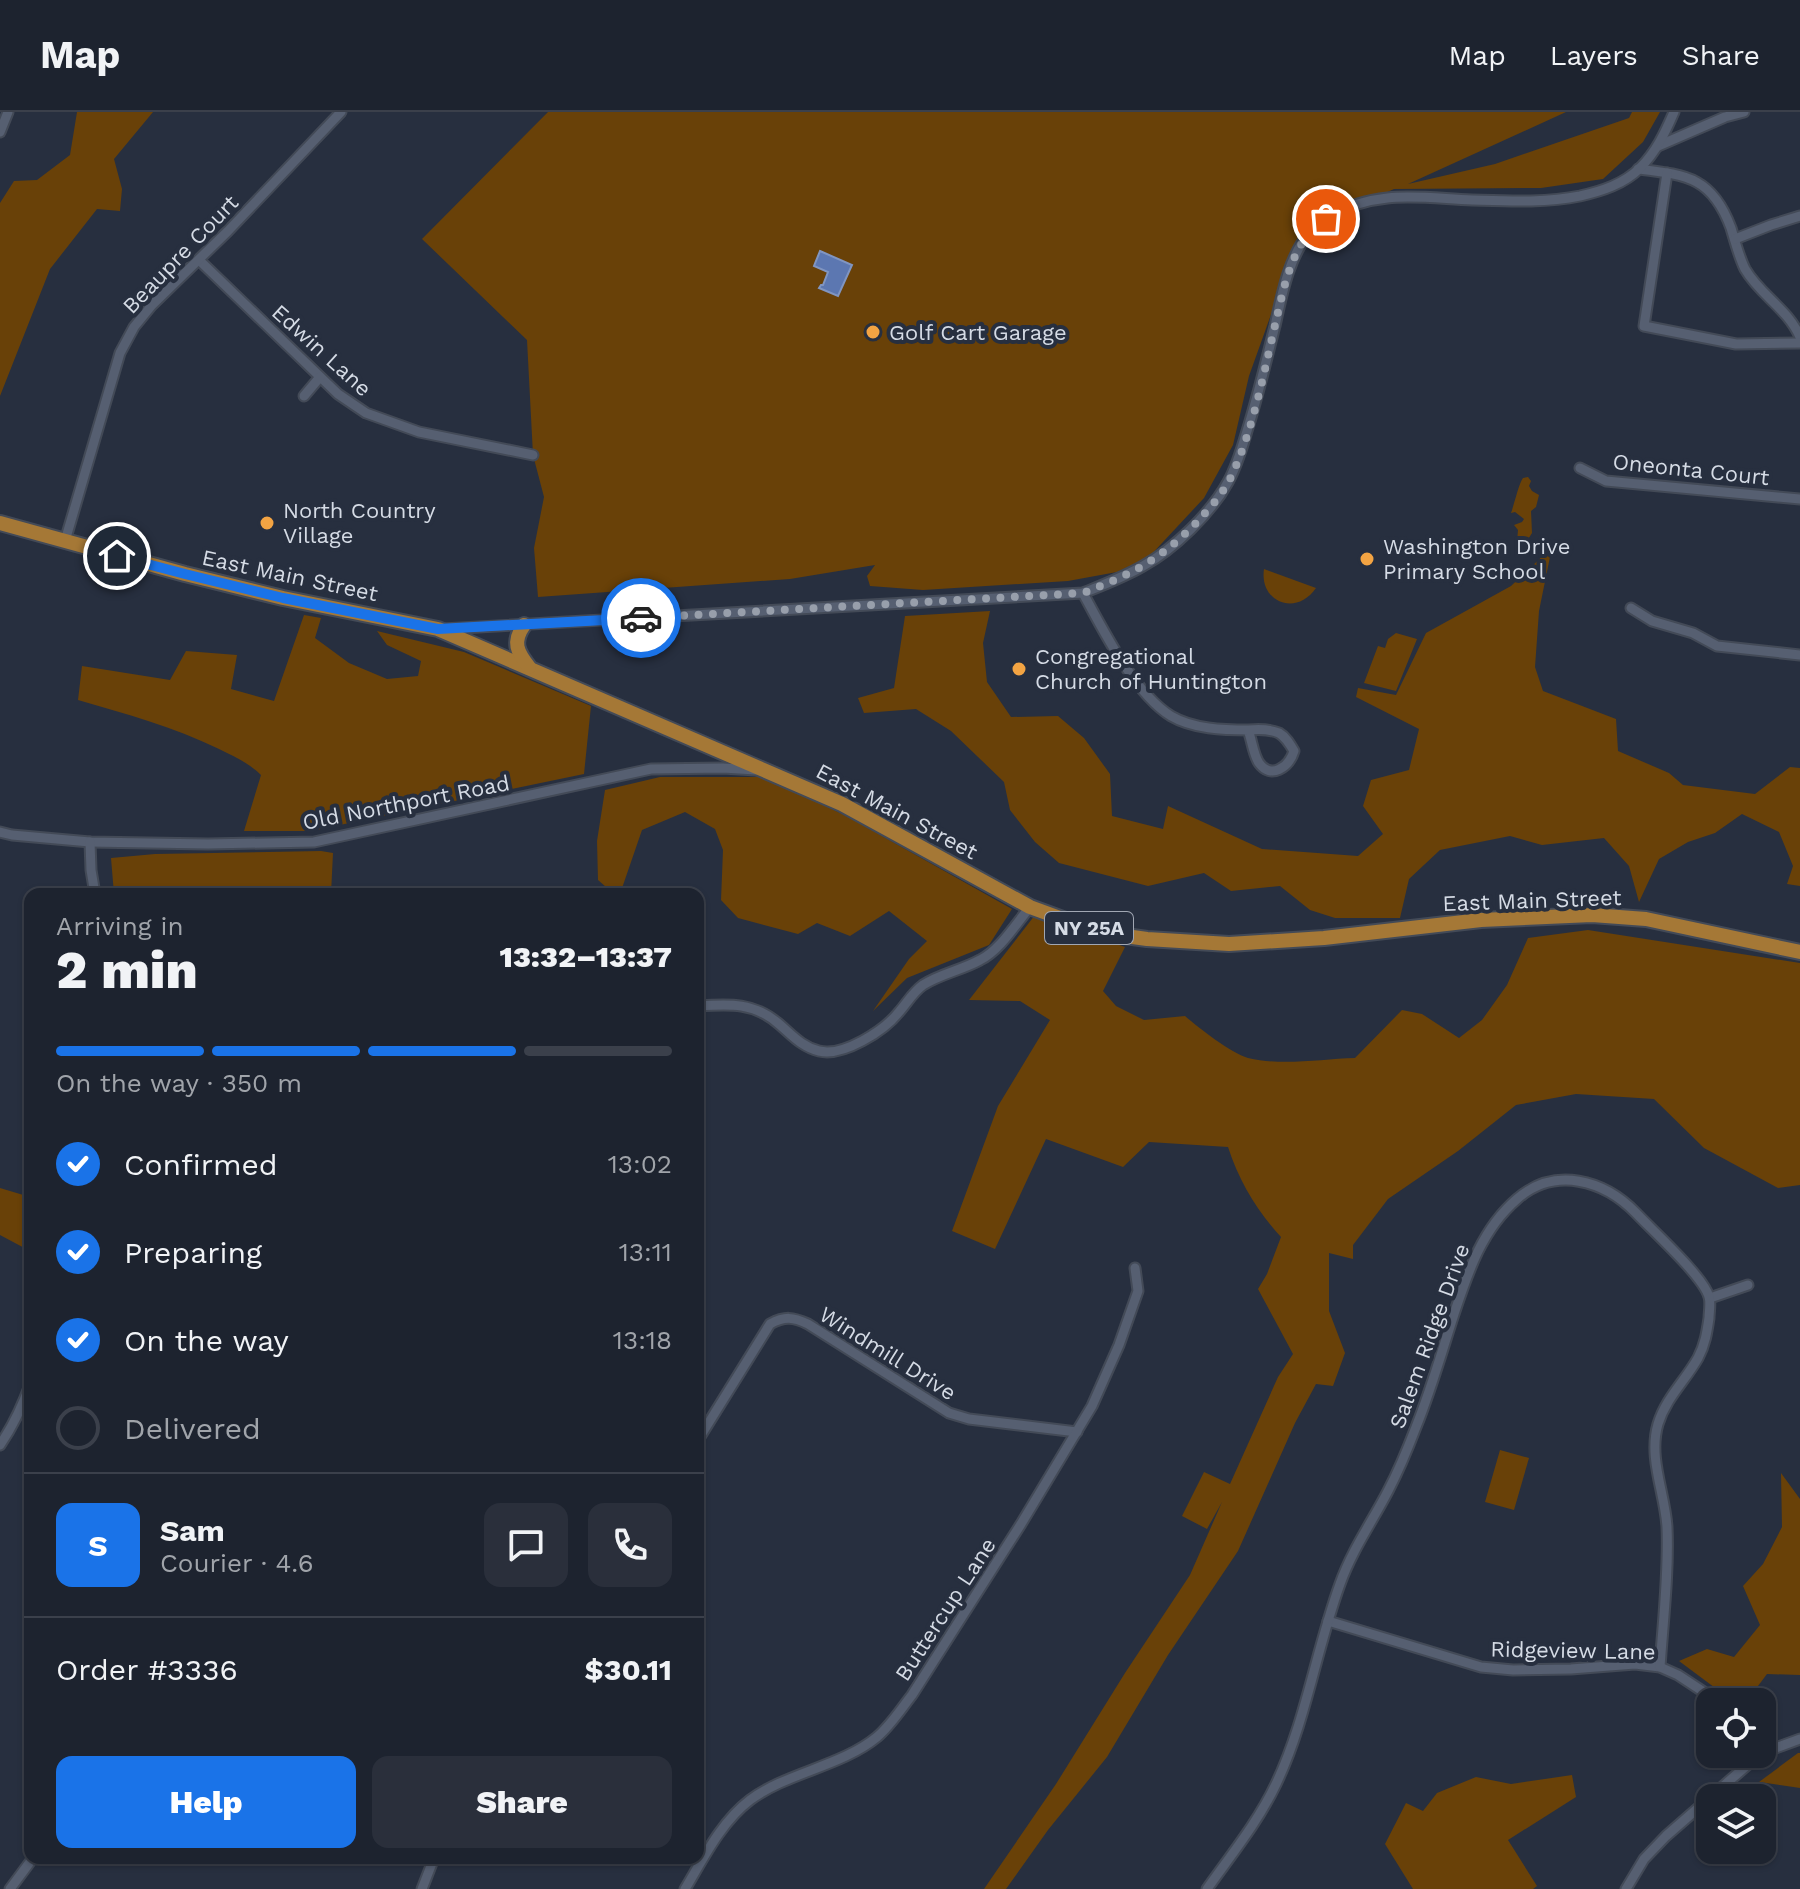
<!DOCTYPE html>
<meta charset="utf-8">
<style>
:root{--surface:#1d232f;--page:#2a2f3b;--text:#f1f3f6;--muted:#a0a4aa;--line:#3b404b;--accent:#1a73e8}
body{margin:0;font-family:"Work Sans",sans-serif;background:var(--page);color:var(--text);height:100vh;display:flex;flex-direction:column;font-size:30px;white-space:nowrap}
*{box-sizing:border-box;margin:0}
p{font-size:26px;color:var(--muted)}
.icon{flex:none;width:44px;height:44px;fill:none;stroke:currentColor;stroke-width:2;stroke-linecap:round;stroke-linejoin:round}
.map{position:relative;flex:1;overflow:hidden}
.drawer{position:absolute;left:24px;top:776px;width:680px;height:976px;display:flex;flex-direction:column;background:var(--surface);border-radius:16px;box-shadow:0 2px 6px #0004,0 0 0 2px var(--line)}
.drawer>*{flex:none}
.tools{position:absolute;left:1696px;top:1576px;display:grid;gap:16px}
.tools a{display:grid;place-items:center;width:80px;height:80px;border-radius:16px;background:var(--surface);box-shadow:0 2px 6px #0004,0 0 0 2px var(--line);font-size:40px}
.pin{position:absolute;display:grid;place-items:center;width:68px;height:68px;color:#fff;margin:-34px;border:4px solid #fff;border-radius:50%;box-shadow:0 2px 8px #0007}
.courier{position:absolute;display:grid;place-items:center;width:80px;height:80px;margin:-40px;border:6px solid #1a73e8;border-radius:50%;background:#fff;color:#222;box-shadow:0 2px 10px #0007}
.head em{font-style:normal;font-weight:800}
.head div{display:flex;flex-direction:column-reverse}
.head{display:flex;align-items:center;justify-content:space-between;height:136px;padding:0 32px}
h1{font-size:52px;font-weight:800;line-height:60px}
.bar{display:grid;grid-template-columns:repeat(4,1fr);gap:12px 8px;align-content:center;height:96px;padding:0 32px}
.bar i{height:10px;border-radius:6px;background:var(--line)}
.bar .current{background:var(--accent)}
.bar p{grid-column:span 4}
.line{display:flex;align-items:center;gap:20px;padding:0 32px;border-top:2px solid var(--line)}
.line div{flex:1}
.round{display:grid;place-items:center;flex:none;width:84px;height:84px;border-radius:16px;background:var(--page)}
ol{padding:0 32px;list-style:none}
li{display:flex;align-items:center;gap:24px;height:88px}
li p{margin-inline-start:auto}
li .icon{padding:8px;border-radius:50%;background:var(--accent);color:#fff;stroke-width:4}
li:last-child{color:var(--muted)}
li i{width:44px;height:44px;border:4px solid var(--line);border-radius:50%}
.action{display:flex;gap:16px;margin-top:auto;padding:16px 32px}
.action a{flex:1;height:92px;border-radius:16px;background:var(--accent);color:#fff;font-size:32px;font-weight:800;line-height:92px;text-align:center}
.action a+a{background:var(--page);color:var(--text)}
header{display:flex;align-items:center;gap:48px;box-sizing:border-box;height:112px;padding:0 40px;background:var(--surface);border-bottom:2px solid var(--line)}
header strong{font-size:38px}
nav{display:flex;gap:44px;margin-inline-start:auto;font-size:28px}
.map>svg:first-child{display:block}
.green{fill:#694108}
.water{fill:#5c77b1;stroke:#8095c1;stroke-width:2}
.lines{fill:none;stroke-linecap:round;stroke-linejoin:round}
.street-casing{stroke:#434a57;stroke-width:13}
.primary-casing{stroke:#434a57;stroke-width:18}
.street{stroke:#565f71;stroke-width:9}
.primary{stroke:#a57836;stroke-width:14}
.done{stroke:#989fab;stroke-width:8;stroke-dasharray:0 14.4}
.route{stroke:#1a73e8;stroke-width:10}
.poi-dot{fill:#f3a443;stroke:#272f3f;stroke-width:3}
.labels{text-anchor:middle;stroke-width:8;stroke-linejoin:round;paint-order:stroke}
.shield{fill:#272f3f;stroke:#a1a7b3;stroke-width:2}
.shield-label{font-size:20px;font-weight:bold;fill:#d5dbe5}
.street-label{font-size:22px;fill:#d5dbe5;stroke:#272f3f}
.poi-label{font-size:22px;fill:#d5dbe5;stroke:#272f3f;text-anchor:start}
</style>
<header>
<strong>Map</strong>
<nav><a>Map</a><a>Layers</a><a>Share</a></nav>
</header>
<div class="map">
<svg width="1800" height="1777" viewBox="0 0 1800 1777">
<rect width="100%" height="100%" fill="#272f3f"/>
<!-- green -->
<g class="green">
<path d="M77,0H153L114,47L122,77L120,99L97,97L50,157L0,284V91L14,69L37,68L70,43Z"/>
<path d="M548,0H1566L1408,72L1495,52L1629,6L1632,0H1660L1643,30L1603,67L1541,76L1394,77L1308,116L1292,144L1249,264L1233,333L1204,386L1149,445L1117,460L1068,469L923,478L870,474L867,464L875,453L790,467L538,485L534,436L544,385L533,343L527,228L422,127Z"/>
<path d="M1528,365L1531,369L1529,374L1532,379L1539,383L1536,395L1531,399L1532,421L1525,432L1517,430L1518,418L1514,413L1522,410L1524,407L1515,400L1511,401C1514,393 1519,371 1523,366Z"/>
<path d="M1552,435L1539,499L1535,555L1543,579L1616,607L1618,639L1669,661L1683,673L1755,682L1790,655L1800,656V774L1787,772L1793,754L1779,720L1742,702L1715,721L1688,730L1659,747L1639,790L1629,754L1604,726L1542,733L1510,724L1440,738L1409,767L1400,806H1335L1310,798L1280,774L1231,779L1204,761L1148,774L1059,751L1035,730L1010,698L1004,670L951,619L916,597L864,601L858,586L894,576L905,504L990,499L983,531L987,570L1011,605L1058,604L1084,626L1110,662L1112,704L1163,717L1168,694L1262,737L1358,744L1383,722L1363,694L1371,668L1409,658L1419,617L1356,585L1358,576L1396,583L1426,521L1511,474Z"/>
<path d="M1264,457L1316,476C1296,505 1259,490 1264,457Z"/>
<path d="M304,503L321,506L315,526L349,551L387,567L418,564L421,549L387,533L377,519L464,540L591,594L584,662L311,719H244L261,663C249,651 235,645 219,637C174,615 126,602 78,588L82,554L170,568L186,539L237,543L231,577L274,589Z"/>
<path d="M1396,521L1417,527L1396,579L1364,571L1378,534L1385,536L1388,527Z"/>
<path d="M660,665H767L850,706L1012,797L989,833L907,866L873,899L909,847L927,829L889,799L850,824L817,811L798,822L738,806L721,788L723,738L715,717L685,700L642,718L620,782H614L598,768L597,729L605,678Z"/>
<path d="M321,739L333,741L331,782H297L295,780L260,777L219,782H114L111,746L155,742Z"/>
<path d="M1035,803L1125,835L1103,879L1116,894L1144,908L1185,904C1199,916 1231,941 1248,946C1282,954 1321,947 1355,946L1402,898L1422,902L1459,926L1482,908L1507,873L1528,826L1588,818L1800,851V1073L1778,1076L1704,1036L1654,987L1576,982L1516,993L1458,1039L1388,1087L1353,1133V1147L1329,1141V1199L1345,1241L1333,1274L1316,1272L1295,1311L1238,1439L1168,1543L1107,1645L1048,1718L1006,1777H984L1056,1672L1125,1561L1190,1463L1222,1390L1207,1417L1182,1404L1204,1360L1230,1372L1278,1265L1293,1242L1258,1177L1267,1162L1281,1125C1257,1099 1239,1069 1228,1035L1149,1030L1123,1055L1046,1027L995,1137L952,1119L998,994L1050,908L1020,889L969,888Z"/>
<path d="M0,1076L30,1085V1139L0,1123Z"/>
<path d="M1500,1338L1529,1346L1514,1398L1485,1390Z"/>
<path d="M1781,1361L1800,1387V1563L1767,1562L1746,1590H1734L1679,1549L1707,1537L1734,1545L1760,1513L1743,1474L1763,1452L1782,1415Z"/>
<path d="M1798,1641H1800V1676L1759,1670Z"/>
<path d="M1572,1663L1576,1685L1508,1728L1537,1774L1533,1777H1413L1385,1732L1406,1691L1423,1699L1437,1681L1476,1665L1511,1672Z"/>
</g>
<!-- water -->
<path class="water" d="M820,139L852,153L838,184L819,176L821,173H823L828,160L814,154Z"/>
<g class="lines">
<!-- street casing -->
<g class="street-casing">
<g id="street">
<path d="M0,20L8,0"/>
<path d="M1658,34L1725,5L1744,0"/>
<path d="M1638,57C1687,63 1712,65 1731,116C1735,129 1739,145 1745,157C1760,183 1788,197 1800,225"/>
<path d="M1667,61L1644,214L1736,232L1800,231"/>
<path d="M1735,127L1771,113L1800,104"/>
<path d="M199,148L338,282L366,301L419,320L533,343"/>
<path d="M304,284L320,265"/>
<path d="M1580,356L1606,369L1800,387"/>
<path d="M65,429L120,241L134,215L152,193L228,119L341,0"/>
<path d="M1083,481C1103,518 1135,582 1171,604C1193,617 1223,618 1249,618C1259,617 1269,617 1279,621C1286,625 1290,632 1294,639C1289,655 1271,668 1259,651C1253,642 1252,628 1248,618"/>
<path d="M1631,496L1652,509L1693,521L1717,534L1800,543"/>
<path d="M443,517L1083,481C1103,473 1124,465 1143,454C1174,437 1211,401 1228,370C1237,354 1242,336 1247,319C1258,284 1266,249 1275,214C1282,182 1289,143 1311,119C1316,113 1325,108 1331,104C1376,77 1421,86 1472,88C1507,89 1545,91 1580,84C1602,79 1624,72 1640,56C1656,40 1665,21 1674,0"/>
<path d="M0,720L12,723L90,730L208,732L314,730L651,657L723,656L756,658"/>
<path d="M90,730L91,758L95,782"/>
<path d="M698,894C729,892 754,890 779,912C792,923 802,935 819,939C843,945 884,919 899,900C907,891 913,880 923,873C940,862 962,858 980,848C1000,838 1015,813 1030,795"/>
<path d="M1710,1186L1748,1173"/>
<path d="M698,1328L770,1212C785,1204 793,1205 808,1212L949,1301L969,1307L1077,1320"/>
<path d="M0,1333C13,1314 22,1295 30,1273"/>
<path d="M1328,1509L1481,1555L1513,1558L1571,1557L1635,1552L1660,1555L1678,1563L1719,1590"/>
<path d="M1762,1641L1800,1627"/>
<path d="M10,1777L33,1746"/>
<path d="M422,1777L434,1746"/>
<path d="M685,1777C703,1747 721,1710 750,1688C786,1661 842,1654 877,1625C891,1613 901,1597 912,1583L1021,1412L1092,1294L1119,1233L1138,1179L1135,1156"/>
<path d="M1207,1777C1231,1743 1258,1710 1276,1672C1306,1609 1316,1538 1340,1472C1352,1438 1372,1410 1388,1379C1399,1358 1408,1336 1416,1315C1431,1278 1442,1239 1454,1202C1468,1160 1482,1117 1517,1087C1555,1054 1604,1068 1636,1101C1652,1118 1704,1165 1709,1185C1711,1191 1709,1200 1709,1206C1707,1220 1705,1233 1698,1246C1685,1269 1666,1286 1658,1312C1648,1346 1665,1381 1667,1415C1669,1460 1663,1510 1660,1555"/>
<path d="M1626,1777L1644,1747L1666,1724L1760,1642"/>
</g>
</g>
<!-- primary casing -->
<g class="primary-casing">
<g id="primary">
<path d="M0,411L185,462L283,486L438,517L842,692L1030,795L1079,813L1111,822L1147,827L1229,832L1324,826L1481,808L1592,803L1646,807L1800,840"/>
<path d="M524,513C512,530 517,540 529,555"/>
</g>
</g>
<!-- street -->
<use href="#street" class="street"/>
<!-- primary -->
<use href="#primary" class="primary"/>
</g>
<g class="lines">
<!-- done -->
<path class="done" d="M641,506L1083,481C1130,463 1160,448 1196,411C1208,398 1222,383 1230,367C1253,320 1264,260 1276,209C1283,179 1290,142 1312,118C1316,114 1322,111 1326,107"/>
<!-- route -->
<path class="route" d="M117,444L185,462L283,486L438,517L641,506"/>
</g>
<!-- markers -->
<g class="poi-dot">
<circle cx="873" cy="220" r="8"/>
<circle cx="267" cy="411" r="8"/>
<circle cx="1367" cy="447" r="8"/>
<circle cx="1019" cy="557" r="8"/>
</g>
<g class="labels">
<!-- shield labels -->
<rect class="shield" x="1045" y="800" width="88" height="32" rx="6"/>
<g class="shield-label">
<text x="1089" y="823">NY 25A</text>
</g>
<!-- street labels -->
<g class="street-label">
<text transform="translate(180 142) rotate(-46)" y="8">Beaupre Court</text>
<text transform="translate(322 238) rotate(42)" y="8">Edwin Lane</text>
<text transform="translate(1691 357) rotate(6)" y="8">Oneonta Court</text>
<text transform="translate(290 463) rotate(12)" y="8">East Main Street</text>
<text transform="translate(406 690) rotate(-11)" y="8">Old Northport Road</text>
<text transform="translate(897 699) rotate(28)" y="8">East Main Street</text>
<text transform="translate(1532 788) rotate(-2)" y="8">East Main Street</text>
<text transform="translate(1429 1224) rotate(-70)" y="8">Salem Ridge Drive</text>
<text transform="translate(888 1241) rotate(32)" y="8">Windmill Drive</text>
<text transform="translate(945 1497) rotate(-57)" y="8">Buttercup Lane</text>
<text transform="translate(1573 1538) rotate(1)" y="8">Ridgeview Lane</text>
</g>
<!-- poi labels -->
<g class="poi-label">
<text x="889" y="228">Golf Cart Garage</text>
<text x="283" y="406">North Country<tspan x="283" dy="25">Village</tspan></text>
<text x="1383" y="442">Washington Drive<tspan x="1383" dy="25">Primary School</tspan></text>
<text x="1035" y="552">Congregational<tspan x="1035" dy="25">Church of Huntington</tspan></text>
</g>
</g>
</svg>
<div class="tools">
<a><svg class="icon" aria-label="locate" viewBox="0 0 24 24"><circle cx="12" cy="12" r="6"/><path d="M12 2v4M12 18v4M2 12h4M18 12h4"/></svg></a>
<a><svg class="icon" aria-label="layers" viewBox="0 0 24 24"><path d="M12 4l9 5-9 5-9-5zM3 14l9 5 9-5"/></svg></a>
</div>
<div class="pin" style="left:1326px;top:107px;background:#ea580c"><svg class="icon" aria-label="bag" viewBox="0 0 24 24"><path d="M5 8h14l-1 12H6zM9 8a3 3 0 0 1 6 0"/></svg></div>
<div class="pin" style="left:117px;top:444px;background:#1f2937"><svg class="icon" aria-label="home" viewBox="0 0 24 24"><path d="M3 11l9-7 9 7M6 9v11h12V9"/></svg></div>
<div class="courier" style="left:641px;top:506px"><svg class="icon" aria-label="car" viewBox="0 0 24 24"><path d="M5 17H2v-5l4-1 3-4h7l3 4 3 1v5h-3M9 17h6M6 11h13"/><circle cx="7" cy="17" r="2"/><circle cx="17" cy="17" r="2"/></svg></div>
<section class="drawer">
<div class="head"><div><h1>2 min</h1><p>Arriving in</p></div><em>13:32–13:37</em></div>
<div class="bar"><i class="current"></i><i class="current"></i><i class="current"></i><i></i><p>On the way · 350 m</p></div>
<ol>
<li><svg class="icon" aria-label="check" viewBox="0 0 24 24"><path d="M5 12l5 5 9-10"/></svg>Confirmed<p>13:02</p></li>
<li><svg class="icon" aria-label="check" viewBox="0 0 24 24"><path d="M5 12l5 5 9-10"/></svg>Preparing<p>13:11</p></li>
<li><svg class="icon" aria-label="check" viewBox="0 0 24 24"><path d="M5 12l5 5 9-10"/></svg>On the way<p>13:18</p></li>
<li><i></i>Delivered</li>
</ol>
<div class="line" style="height:144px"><b class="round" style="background:var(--accent);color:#fff">S</b><div><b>Sam</b><p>Courier · 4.6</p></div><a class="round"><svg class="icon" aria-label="chat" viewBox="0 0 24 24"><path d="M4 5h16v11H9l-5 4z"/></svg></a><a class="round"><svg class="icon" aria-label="phone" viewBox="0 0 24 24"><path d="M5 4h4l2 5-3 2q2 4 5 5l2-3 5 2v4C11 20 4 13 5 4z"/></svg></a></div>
<div class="line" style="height:104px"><div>Order #3336</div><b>$30.11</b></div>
<div class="action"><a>Help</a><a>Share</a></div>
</section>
</div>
